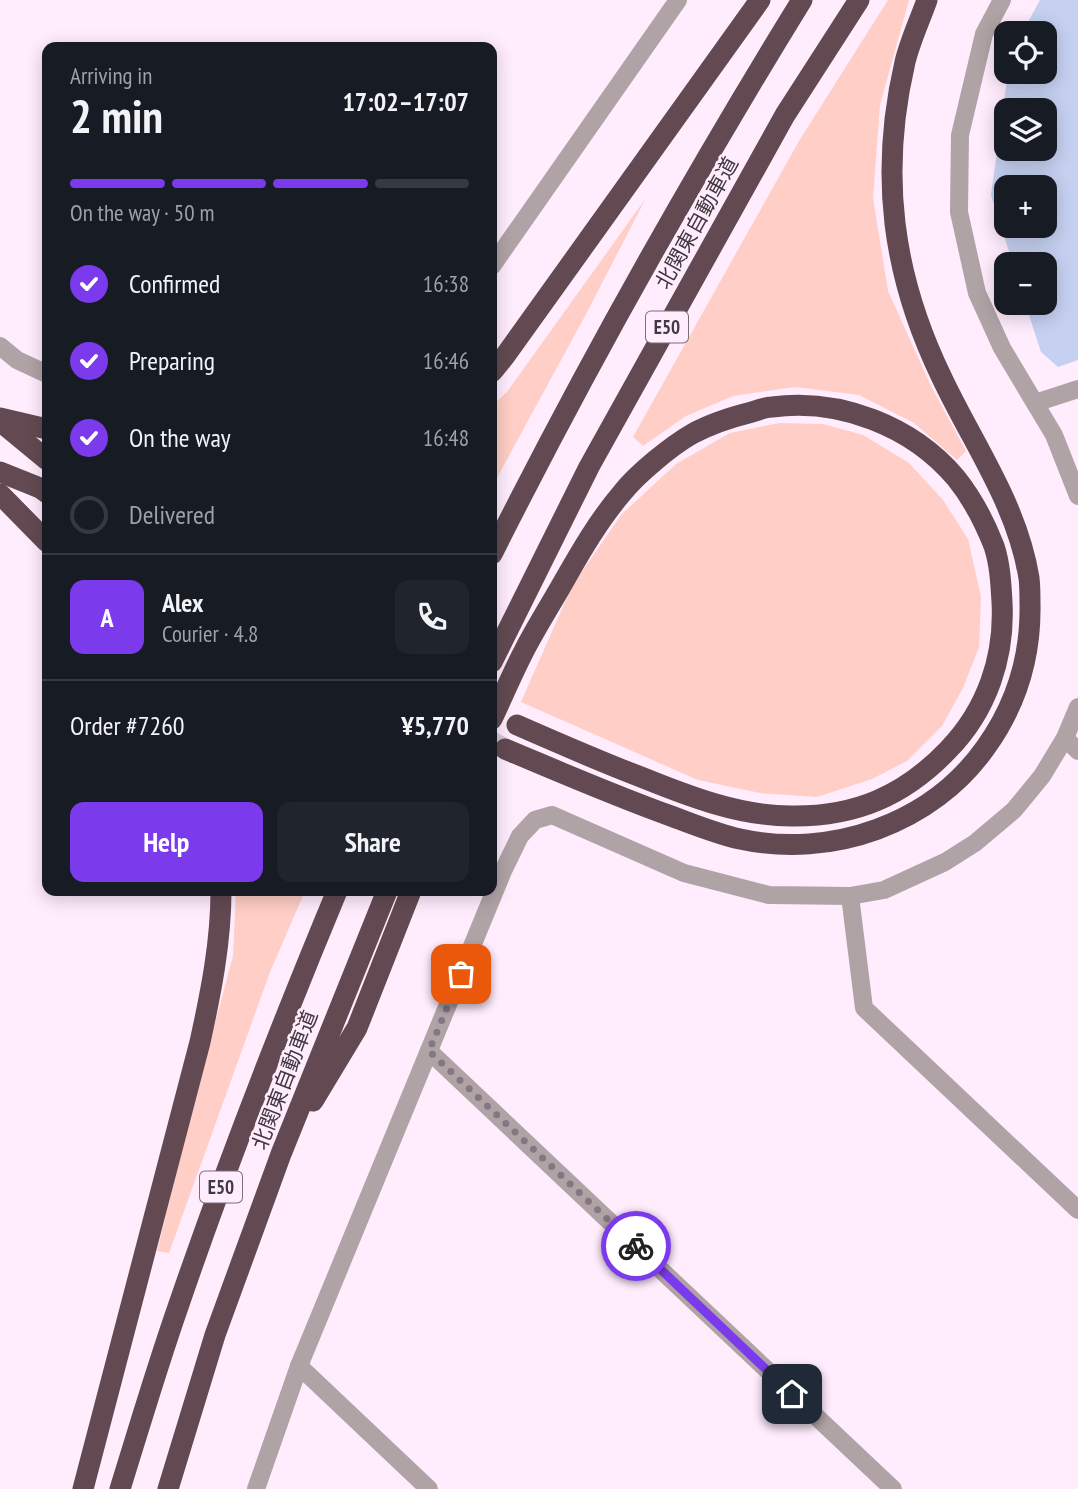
<!DOCTYPE html>
<meta charset="utf-8">
<style>
:root{--surface:#171b24;--page:#20242c;--text:#f1f3f6;--muted:#9ea1a6;--line:#363941;--accent:#7c3aed}
body{margin:0;font-family:"PT Sans Narrow","Noto Sans JP",sans-serif;background:var(--page);color:var(--text);height:100vh;display:flex;flex-direction:column;font-size:26px;white-space:nowrap}
*{box-sizing:border-box;margin:0}
p{font-size:23px;color:var(--muted)}
.icon{flex:none;width:38px;height:38px;fill:none;stroke:currentColor;stroke-width:2;stroke-linecap:round;stroke-linejoin:round}
.map{position:relative;flex:1;overflow:hidden}
.details{position:absolute;left:42px;top:42px;width:455px;height:854px;display:flex;flex-direction:column;background:var(--surface);border-radius:14px;box-shadow:0 4px 18px #0003}
.details>*{flex:none}
.controls{position:absolute;left:994px;top:21px;display:grid;gap:14px}
.controls a{display:grid;place-items:center;width:63px;height:63px;border-radius:14px;background:var(--surface);box-shadow:0 4px 18px #0003;font-size:35px}
.pin{position:absolute;display:grid;place-items:center;width:60px;height:60px;color:#fff;margin:-30px;border-radius:14px;box-shadow:0 4px 10px #0006}
.courier{position:absolute;display:grid;place-items:center;width:70px;height:70px;margin:-35px;border:5px solid #7c3aed;border-radius:50%;background:#fff;color:#222;box-shadow:0 2px 9px #0007}
.summary em{font-style:normal;font-weight:600}
.summary div{display:flex;flex-direction:column-reverse}
.summary{display:flex;align-items:center;justify-content:space-between;height:119px;padding:0 28px}
h1{font-size:46px;font-weight:600;line-height:52px}
.bar{display:grid;grid-template-columns:repeat(4,1fr);gap:10px 7px;align-content:center;height:84px;padding:0 28px}
.bar i{height:9px;border-radius:5px;background:var(--line)}
.bar .selected{background:var(--accent)}
.bar p{grid-column:span 4}
.line{display:flex;align-items:center;gap:18px;padding:0 28px;border-top:2px solid var(--line)}
.line div{flex:1}
.round{display:grid;place-items:center;flex:none;width:74px;height:74px;border-radius:14px;background:var(--page)}
ol{padding:0 28px;list-style:none}
li{display:flex;align-items:center;gap:21px;height:77px}
li p{margin-inline-start:auto}
li .icon{padding:7px;border-radius:50%;background:var(--accent);color:#fff;stroke-width:4}
li:last-child{color:var(--muted)}
li i{width:38px;height:38px;border:4px solid var(--line);border-radius:50%}
.primary-button{display:flex;gap:14px;margin-top:auto;padding:14px 28px}
.primary-button a{flex:1;height:80px;border-radius:14px;background:var(--accent);color:#fff;font-size:28px;font-weight:600;line-height:80px;text-align:center}
.primary-button a+a{background:var(--page);color:var(--text)}
.map>svg:first-child{display:block}
.green{fill:#ffcec6}
.water{fill:#c6d1f2;fill-rule:evenodd}
.lines{fill:none;stroke-linecap:round;stroke-linejoin:round}
.motorway-tunnel{stroke:#d9c8d7;stroke-width:21;stroke-dasharray:21 10;stroke-linecap:butt}
.minor{stroke:#b0a3a6;stroke-width:18}
.tertiary{stroke:#b0a3a6;stroke-width:18}
.motorway{stroke:#634a52;stroke-width:21}
.done{stroke:#847782;stroke-width:7;stroke-dasharray:0 12.6}
.route{stroke:#7c3aed;stroke-width:9}
.labels{text-anchor:middle;stroke-width:5;stroke-linejoin:round;paint-order:stroke}
.shield{fill:#ffecfd;stroke:#7a6e79;stroke-width:2}
.shield-label{font-size:19px;font-weight:bold;fill:#413840}
.street-label{font-size:21px;fill:#413840;stroke:#ffecfd}
</style>
<div class="map">
<svg width="1078" height="1489" viewBox="0 0 1078 1489">
<rect width="100%" height="100%" fill="#ffecfd"/>
<!-- green -->
<g class="green">
<path d="M888,0H909L880,105L873,198L888,291L931,386L966,451L957,460L914,423L859,395L795,387L733,396L686,416L643,446L633,437L799,141Z"/>
<path d="M646,198L585,316L492,487V406L507,392Z"/>
<path d="M779,423L823,424L863,435L909,463L943,500L968,539L981,597L979,647L963,688L942,726L907,761L872,779L817,797L760,793L698,780L521,702L572,586L621,515L676,464L730,433Z"/>
<path d="M236,891H305L270,972L169,1253L157,1251L199,1083L233,956Z"/>
</g>
<!-- water -->
<path class="water" d="M1040,0H1078V360L1058,367L1041,352L1025,303H1045V264H1013L991,195L1008,72H1045V33H1022ZM1006,110H1045V149H1006ZM1006,187H1045V226H1006Z"/>
<g class="lines">
<!-- motorway-tunnel -->
<path class="motorway-tunnel" d="M492,742L505,749"/>
<!-- minor -->
<g class="minor">
<path d="M492,266L678,0"/>
<path d="M0,346L17,360L47,374"/>
</g>
<!-- tertiary -->
<g class="tertiary">
<path d="M1002,0L984,34L960,135L959,212L977,293L1002,348L1054,435L1078,496"/>
<path d="M1035,403L1078,389"/>
<path d="M1065,738L1078,751"/>
<path d="M850,896L864,1008L1078,1210"/>
<path d="M429,1051L893,1489"/>
<path d="M299,1366L429,1489"/>
<path d="M256,1489L299,1366L503,871L520,836L535,820L552,815L684,873L769,895L850,896L884,890L945,862L975,843L1014,810L1042,776L1065,738L1078,707"/>
</g>
<!-- motorway -->
<g class="motorway">
<path d="M492,372L505,356L760,0"/>
<path d="M0,418L47,429"/>
<path d="M0,421L47,460"/>
<path d="M0,472L40,488L47,493"/>
<path d="M0,494L47,542"/>
<path d="M492,554C587,365 691,180 802,0"/>
<path d="M492,662L589,467L785,115L859,0"/>
<path d="M492,719C503,696 513,672 525,649C537,626 551,604 564,581C581,551 599,520 622,493C637,474 671,446 692,434C710,424 732,417 752,412C758,410 766,407 772,407C840,398 912,426 956,478C972,498 985,523 994,546C1000,564 1001,584 1002,602C1005,657 987,710 948,750C904,796 855,817 791,816C739,816 688,796 641,777C599,761 558,743 517,725"/>
<path d="M505,749C560,772 615,796 671,816C693,824 717,834 740,839C831,859 932,824 986,747C1016,705 1031,656 1030,604C1030,595 1030,586 1029,578C1017,504 973,444 942,378C892,275 879,174 905,62C910,41 920,20 927,0"/>
<path d="M313,1101L357,1028L411,891"/>
<path d="M83,1489L200,1042C211,992 221,942 221,891"/>
<path d="M120,1489C139,1428 157,1367 178,1307C226,1167 280,1028 337,891"/>
<path d="M168,1489L215,1335L281,1154L387,891"/>
</g>
</g>
<g class="lines">
<!-- done -->
<path class="done" d="M461,974L429,1051L636,1246"/>
<!-- route -->
<path class="route" d="M636,1246L792,1394"/>
</g>
<g class="labels">
<!-- shield labels -->
<g class="shield">
<rect x="646" y="311.5" width="42" height="31" rx="5"/>
<rect x="200" y="1171.5" width="42" height="31" rx="5"/>
</g>
<g class="shield-label">
<text x="667" y="334">E50</text>
<text x="221" y="1194">E50</text>
</g>
<!-- street labels -->
<g class="street-label">
<text transform="translate(697 223) rotate(-61)" y="7">北関東自動車道</text>
<text transform="translate(285 1080) rotate(-69)" y="7">北関東自動車道</text>
</g>
</g>
</svg>
<div class="controls">
<a><svg class="icon" aria-label="locate" viewBox="0 0 24 24"><circle cx="12" cy="12" r="6"/><path d="M12 2v4M12 18v4M2 12h4M18 12h4"/></svg></a>
<a><svg class="icon" aria-label="layers" viewBox="0 0 24 24"><path d="M12 4l9 5-9 5-9-5zM3 14l9 5 9-5"/></svg></a>
<a>+</a>
<a>−</a>
</div>
<div class="pin" style="left:461px;top:974px;background:#ea580c"><svg class="icon" aria-label="bag" viewBox="0 0 24 24"><path d="M5 8h14l-1 12H6zM9 8a3 3 0 0 1 6 0"/></svg></div>
<div class="pin" style="left:792px;top:1394px;background:#1f2937"><svg class="icon" aria-label="home" viewBox="0 0 24 24"><path d="M3 11l9-7 9 7M6 9v11h12V9"/></svg></div>
<div class="courier" style="left:636px;top:1246px"><svg class="icon" aria-label="bike" viewBox="0 0 24 24"><circle cx="6" cy="16" r="4"/><circle cx="18" cy="16" r="4"/><path d="M6 16l4-8h5l3 8M10 8l3 8H6M13 5h3"/></svg></div>
<section class="details">
<div class="summary"><div><h1>2 min</h1><p>Arriving in</p></div><em>17:02–17:07</em></div>
<div class="bar"><i class="selected"></i><i class="selected"></i><i class="selected"></i><i></i><p>On the way · 50 m</p></div>
<ol>
<li><svg class="icon" aria-label="check" viewBox="0 0 24 24"><path d="M5 12l5 5 9-10"/></svg>Confirmed<p>16:38</p></li>
<li><svg class="icon" aria-label="check" viewBox="0 0 24 24"><path d="M5 12l5 5 9-10"/></svg>Preparing<p>16:46</p></li>
<li><svg class="icon" aria-label="check" viewBox="0 0 24 24"><path d="M5 12l5 5 9-10"/></svg>On the way<p>16:48</p></li>
<li><i></i>Delivered</li>
</ol>
<div class="line" style="height:126px"><b class="round" style="background:var(--accent);color:#fff">A</b><div><b>Alex</b><p>Courier · 4.8</p></div><a class="round"><svg class="icon" aria-label="phone" viewBox="0 0 24 24"><path d="M5 4h4l2 5-3 2q2 4 5 5l2-3 5 2v4C11 20 4 13 5 4z"/></svg></a></div>
<div class="line" style="height:91px"><div>Order #7260</div><b>¥5,770</b></div>
<div class="primary-button"><a>Help</a><a>Share</a></div>
</section>
</div>
